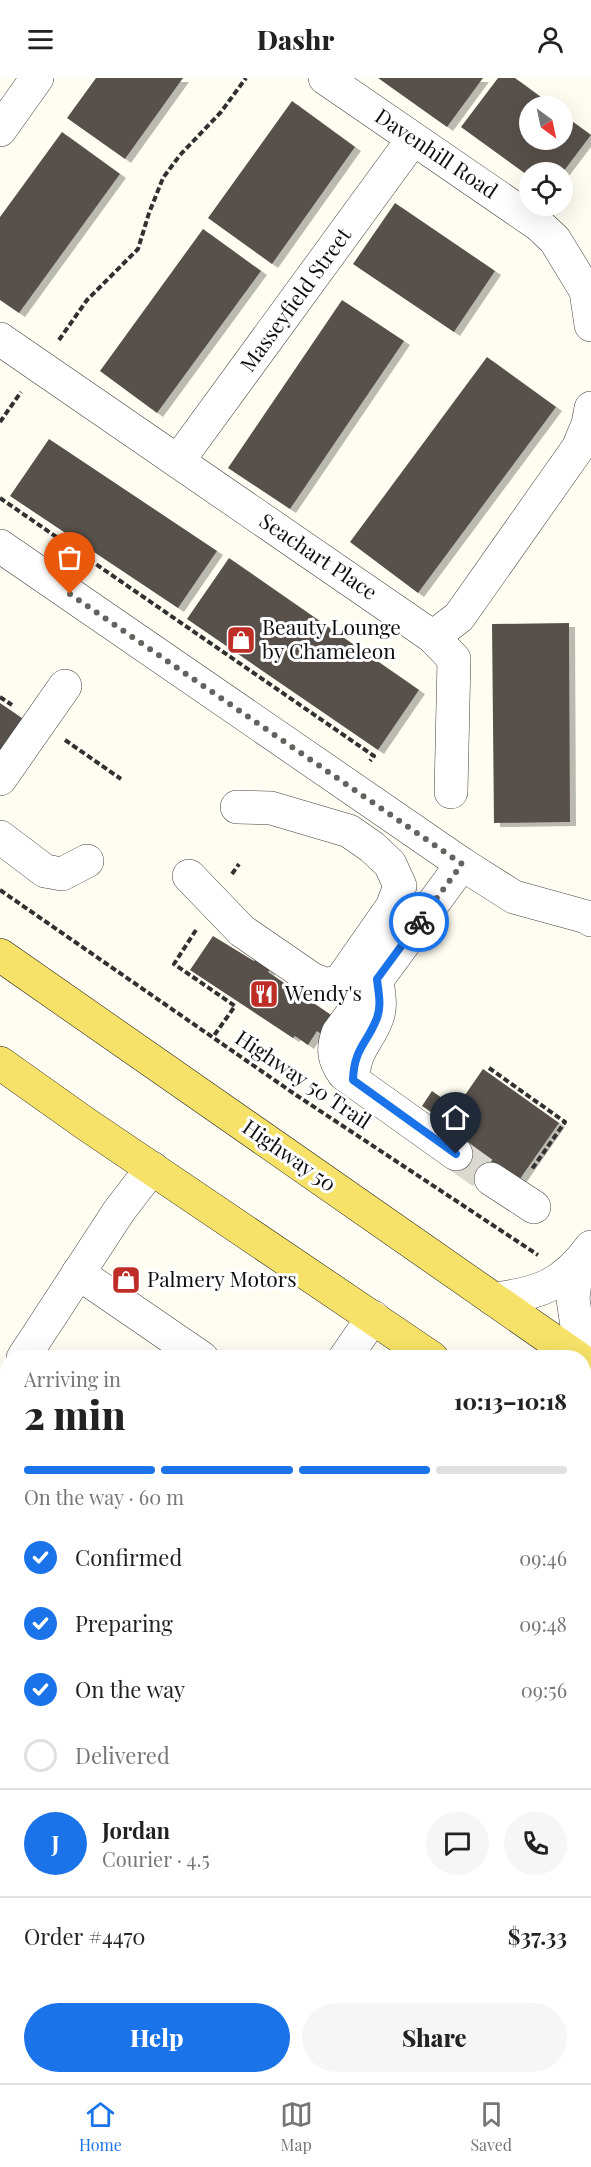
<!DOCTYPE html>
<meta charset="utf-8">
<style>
:root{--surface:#fff;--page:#f6f6f6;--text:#222;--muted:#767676;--line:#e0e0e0;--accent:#1a73e8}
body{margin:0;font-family:"Playfair Display",serif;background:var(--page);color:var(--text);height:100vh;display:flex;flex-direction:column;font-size:22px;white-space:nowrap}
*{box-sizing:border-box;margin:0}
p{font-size:20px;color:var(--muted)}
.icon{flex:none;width:33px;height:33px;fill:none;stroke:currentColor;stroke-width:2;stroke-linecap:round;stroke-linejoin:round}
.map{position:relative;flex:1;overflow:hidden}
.drawer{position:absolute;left:0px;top:1272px;width:591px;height:734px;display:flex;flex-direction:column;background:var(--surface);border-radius:24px 24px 0 0;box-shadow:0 6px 24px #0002}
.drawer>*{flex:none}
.needle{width:39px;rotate:147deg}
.controls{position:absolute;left:519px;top:18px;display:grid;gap:12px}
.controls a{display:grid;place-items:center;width:54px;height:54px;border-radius:50%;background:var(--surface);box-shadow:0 6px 24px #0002;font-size:30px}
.pin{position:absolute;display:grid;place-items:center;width:51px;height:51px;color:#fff;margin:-62px -26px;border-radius:50% 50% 50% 0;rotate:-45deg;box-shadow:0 0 6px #0007}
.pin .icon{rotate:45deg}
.courier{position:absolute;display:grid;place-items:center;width:60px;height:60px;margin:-30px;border:4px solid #1a73e8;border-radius:50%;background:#fff;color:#222;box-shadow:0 2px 8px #0007}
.head em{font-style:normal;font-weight:800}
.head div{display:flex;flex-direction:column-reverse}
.head{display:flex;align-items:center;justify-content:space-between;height:102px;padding:0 24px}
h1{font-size:39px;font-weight:800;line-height:45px}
.bar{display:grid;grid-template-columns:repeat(4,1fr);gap:9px 6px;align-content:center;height:72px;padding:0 24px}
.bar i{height:8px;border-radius:4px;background:var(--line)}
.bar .selected{background:var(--accent)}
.bar p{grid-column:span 4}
.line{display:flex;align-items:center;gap:15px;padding:0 24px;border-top:2px solid var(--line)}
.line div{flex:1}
.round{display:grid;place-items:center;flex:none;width:63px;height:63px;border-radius:32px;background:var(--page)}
ol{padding:0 24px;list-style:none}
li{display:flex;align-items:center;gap:18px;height:66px}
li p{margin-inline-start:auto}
li .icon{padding:6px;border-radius:50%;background:var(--accent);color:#fff;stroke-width:4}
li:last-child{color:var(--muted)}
li i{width:33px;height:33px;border:3px solid var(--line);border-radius:50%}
.cta{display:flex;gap:12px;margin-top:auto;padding:12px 24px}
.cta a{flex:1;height:69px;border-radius:36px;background:var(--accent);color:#fff;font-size:24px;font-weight:800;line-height:69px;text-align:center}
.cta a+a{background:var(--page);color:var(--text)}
header{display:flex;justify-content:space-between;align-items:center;height:78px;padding:0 24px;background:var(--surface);font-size:27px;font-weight:800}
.dock{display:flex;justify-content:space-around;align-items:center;height:84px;border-top:2px solid var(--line);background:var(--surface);font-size:16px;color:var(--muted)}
.dock a{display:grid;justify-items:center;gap:3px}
.dock .selected{color:var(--accent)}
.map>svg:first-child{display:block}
.building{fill:#58514b;filter:url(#shadow)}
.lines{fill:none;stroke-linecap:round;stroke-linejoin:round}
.minor-tunnel{stroke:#dbd9cf;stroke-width:33;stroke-dasharray:33 16;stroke-linecap:butt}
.minor-casing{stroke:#424242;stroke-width:34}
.major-casing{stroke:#202020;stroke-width:34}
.path{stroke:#313131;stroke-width:4;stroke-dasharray:6 3;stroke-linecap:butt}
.minor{stroke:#fff;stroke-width:33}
.major{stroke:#f7e269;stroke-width:33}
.done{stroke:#63625e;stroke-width:6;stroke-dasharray:0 10.8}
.route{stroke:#1a73e8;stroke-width:8}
.labels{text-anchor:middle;stroke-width:6;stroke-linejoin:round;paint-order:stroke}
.street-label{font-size:21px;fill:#0f0f0f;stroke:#fff}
.poi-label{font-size:21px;fill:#0f0f0f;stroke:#fff;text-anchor:start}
</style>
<header><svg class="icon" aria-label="menu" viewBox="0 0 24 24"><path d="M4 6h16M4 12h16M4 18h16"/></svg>Dashr<svg class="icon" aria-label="person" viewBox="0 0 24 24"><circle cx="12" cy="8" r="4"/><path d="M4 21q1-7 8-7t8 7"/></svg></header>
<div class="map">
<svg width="591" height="2005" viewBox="0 0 591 2005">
<defs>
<filter id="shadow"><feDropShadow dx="6" dy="4" stdDeviation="0" flood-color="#0004"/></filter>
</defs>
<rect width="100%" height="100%" fill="#fffdf1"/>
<!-- building -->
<g class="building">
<path d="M96,0H183L125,81L67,40Z"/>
<path d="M378,0H483L447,49Z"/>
<path d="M498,0H515L553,28H530V62H562V36L591,57L563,94H530V99L461,49Z"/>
<path d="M292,23L355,69L272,186L208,140Z"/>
<path d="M62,54L120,96L19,235L0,222V139Z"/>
<path d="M395,125L495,193L454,254L353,186Z"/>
<path d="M203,151L261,193L157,335L100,293Z"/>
<path d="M342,222L404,263L290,431L228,390Z"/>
<path d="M487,279L556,329L418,515L350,464Z"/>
<path d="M49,361L217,473L178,530L10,418Z"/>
<path d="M229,480L419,612L378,672L187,541Z"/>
<path d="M569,545L570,744L494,745L492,546Z"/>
<path d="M0,625L29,645L0,688Z"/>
<path d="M213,858L254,883L258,877L273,887L268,894L334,939L322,957L317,953L308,967L295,958L293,960L190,892Z"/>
<path d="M483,991L559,1045L515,1108L484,1112L449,1087L439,1055L446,1044L422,1028L432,1013L456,1030Z"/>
<path d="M8,1378V1405L0,1399V1387Z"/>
</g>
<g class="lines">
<!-- minor-tunnel -->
<path class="minor-tunnel" d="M456,1076L491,1101"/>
<!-- minor casing -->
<g class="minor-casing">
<g id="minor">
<path d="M325,0L539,147L555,162L586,213L591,247"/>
<path d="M0,52L37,0"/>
<path d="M0,261L433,559L459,539L578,370L588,346L591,330"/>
<path d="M178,383L413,61"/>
<path d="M0,468L462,786L514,819L587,839L591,842"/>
<path d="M433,559L454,581L451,714"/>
<path d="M0,701L65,608"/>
<path d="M0,759L45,793L62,796L87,783"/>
<path d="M189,798L242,853L312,901L327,907L341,902L392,829L400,808L390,786L372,769L349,753L271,730L237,729"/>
<path d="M353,1002C354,970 367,966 377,940C382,927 378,914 377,901"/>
<path d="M456,1076L344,996C334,982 332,972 338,955L462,786"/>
<path d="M491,1101L534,1129"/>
<path d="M577,1187L573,1221L577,1248L591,1280"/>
<path d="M78,1195L202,1280"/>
<path d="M493,1221C539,1216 563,1207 591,1169"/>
<path d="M23,1280L119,1133L152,1090"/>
<path d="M345,1280L373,1239"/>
<path d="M0,1374L8,1365"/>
<path d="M0,1492L8,1499"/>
<path d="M0,1568L8,1566"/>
</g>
</g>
<!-- major casing -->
<g class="major-casing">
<g id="major">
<path d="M0,877L578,1280"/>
<path d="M0,985L86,1046L432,1280"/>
<path d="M584,1382L591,1387"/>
</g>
</g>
<!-- path -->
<g class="path">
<path d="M59,262L87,222L138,171L149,135L163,100L180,77L221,34L246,0"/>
<path d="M0,344L21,314"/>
<path d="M0,420L374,678L370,683"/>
<path d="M0,619L12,627"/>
<path d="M65,662L121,701"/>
<path d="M232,796L239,786"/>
<path d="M0,812L296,1017L538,1177"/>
<path d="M196,852L174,886L235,928L213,959"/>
<path d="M489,990L565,1044L532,1091"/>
</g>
<!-- minor -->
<use href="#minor" class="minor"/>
<!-- major -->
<use href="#major" class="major"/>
</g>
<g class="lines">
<!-- done -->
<path class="done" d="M70,516L462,786L419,844"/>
<!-- route -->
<path class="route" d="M419,844L377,901C378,913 382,927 377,940C367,966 354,970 353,1002L456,1076"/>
</g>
<!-- icons -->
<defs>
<g id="shop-square" transform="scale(1.5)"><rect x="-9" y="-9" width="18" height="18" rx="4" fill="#be2e27" stroke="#fff"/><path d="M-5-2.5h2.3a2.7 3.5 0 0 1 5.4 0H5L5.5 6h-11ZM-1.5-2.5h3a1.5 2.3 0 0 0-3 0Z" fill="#fff"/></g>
<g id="restaurant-square" transform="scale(1.5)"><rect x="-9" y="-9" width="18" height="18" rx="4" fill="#be2e27" stroke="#fff"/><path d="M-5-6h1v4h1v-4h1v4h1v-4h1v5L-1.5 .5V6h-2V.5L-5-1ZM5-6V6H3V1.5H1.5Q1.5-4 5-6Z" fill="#fff"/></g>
</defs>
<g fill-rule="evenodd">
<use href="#shop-square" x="241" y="562"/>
<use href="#restaurant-square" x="264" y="916"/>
<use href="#shop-square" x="126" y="1202"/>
</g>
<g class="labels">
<!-- street labels -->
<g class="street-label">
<text transform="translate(436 76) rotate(34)" y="7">Davenhill Road</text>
<text transform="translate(296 222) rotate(-54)" y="7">Masseyfield Street</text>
<text transform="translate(318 479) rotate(34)" y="7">Seachart Place</text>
<text transform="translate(303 1002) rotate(34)" y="7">Highway 50 Trail</text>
<text transform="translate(289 1078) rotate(35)" y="7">Highway 50</text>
</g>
<!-- poi labels -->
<g class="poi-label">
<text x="262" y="557">Beauty Lounge<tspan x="262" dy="24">by Chameleon</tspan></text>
<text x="285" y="923">Wendy's</text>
<text x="147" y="1209">Palmery Motors</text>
</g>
</g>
</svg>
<div class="controls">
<a><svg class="needle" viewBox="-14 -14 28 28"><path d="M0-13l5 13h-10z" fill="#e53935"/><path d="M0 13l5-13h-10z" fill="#767676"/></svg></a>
<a><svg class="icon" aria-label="locate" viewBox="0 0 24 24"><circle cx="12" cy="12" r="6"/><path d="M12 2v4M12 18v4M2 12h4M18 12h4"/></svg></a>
</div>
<div class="pin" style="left:70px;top:516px;background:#ea580c"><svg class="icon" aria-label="bag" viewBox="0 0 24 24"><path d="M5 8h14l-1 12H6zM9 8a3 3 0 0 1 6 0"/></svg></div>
<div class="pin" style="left:456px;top:1076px;background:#1f2937"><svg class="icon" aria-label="home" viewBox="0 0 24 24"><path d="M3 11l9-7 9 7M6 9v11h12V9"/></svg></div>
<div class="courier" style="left:419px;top:844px"><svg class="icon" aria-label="bike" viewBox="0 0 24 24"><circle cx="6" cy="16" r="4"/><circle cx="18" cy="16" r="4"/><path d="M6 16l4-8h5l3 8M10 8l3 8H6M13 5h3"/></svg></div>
<section class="drawer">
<div class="head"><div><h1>2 min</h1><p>Arriving in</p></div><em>10:13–10:18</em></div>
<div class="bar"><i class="selected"></i><i class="selected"></i><i class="selected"></i><i></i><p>On the way · 60 m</p></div>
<ol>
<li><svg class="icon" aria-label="check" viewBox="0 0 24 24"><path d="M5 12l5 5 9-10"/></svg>Confirmed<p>09:46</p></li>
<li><svg class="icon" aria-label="check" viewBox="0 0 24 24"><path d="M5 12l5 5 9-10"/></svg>Preparing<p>09:48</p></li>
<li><svg class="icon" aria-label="check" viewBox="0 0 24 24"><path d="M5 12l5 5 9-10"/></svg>On the way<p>09:56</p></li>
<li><i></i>Delivered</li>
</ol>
<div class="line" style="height:108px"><b class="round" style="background:var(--accent);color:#fff">J</b><div><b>Jordan</b><p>Courier · 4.5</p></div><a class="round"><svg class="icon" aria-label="chat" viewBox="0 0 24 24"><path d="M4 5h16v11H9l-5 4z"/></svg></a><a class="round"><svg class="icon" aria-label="phone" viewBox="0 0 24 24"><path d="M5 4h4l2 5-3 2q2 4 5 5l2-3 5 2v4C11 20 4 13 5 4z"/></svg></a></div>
<div class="line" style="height:78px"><div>Order #4470</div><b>$37.33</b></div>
<div class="cta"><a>Help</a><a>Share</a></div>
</section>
</div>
<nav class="dock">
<a class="selected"><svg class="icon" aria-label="home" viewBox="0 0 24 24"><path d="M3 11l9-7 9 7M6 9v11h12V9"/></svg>Home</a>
<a><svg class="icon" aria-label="map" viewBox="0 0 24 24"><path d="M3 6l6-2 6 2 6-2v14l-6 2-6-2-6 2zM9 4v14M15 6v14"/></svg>Map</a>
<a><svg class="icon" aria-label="saved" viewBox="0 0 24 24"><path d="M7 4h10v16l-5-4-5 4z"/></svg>Saved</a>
</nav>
